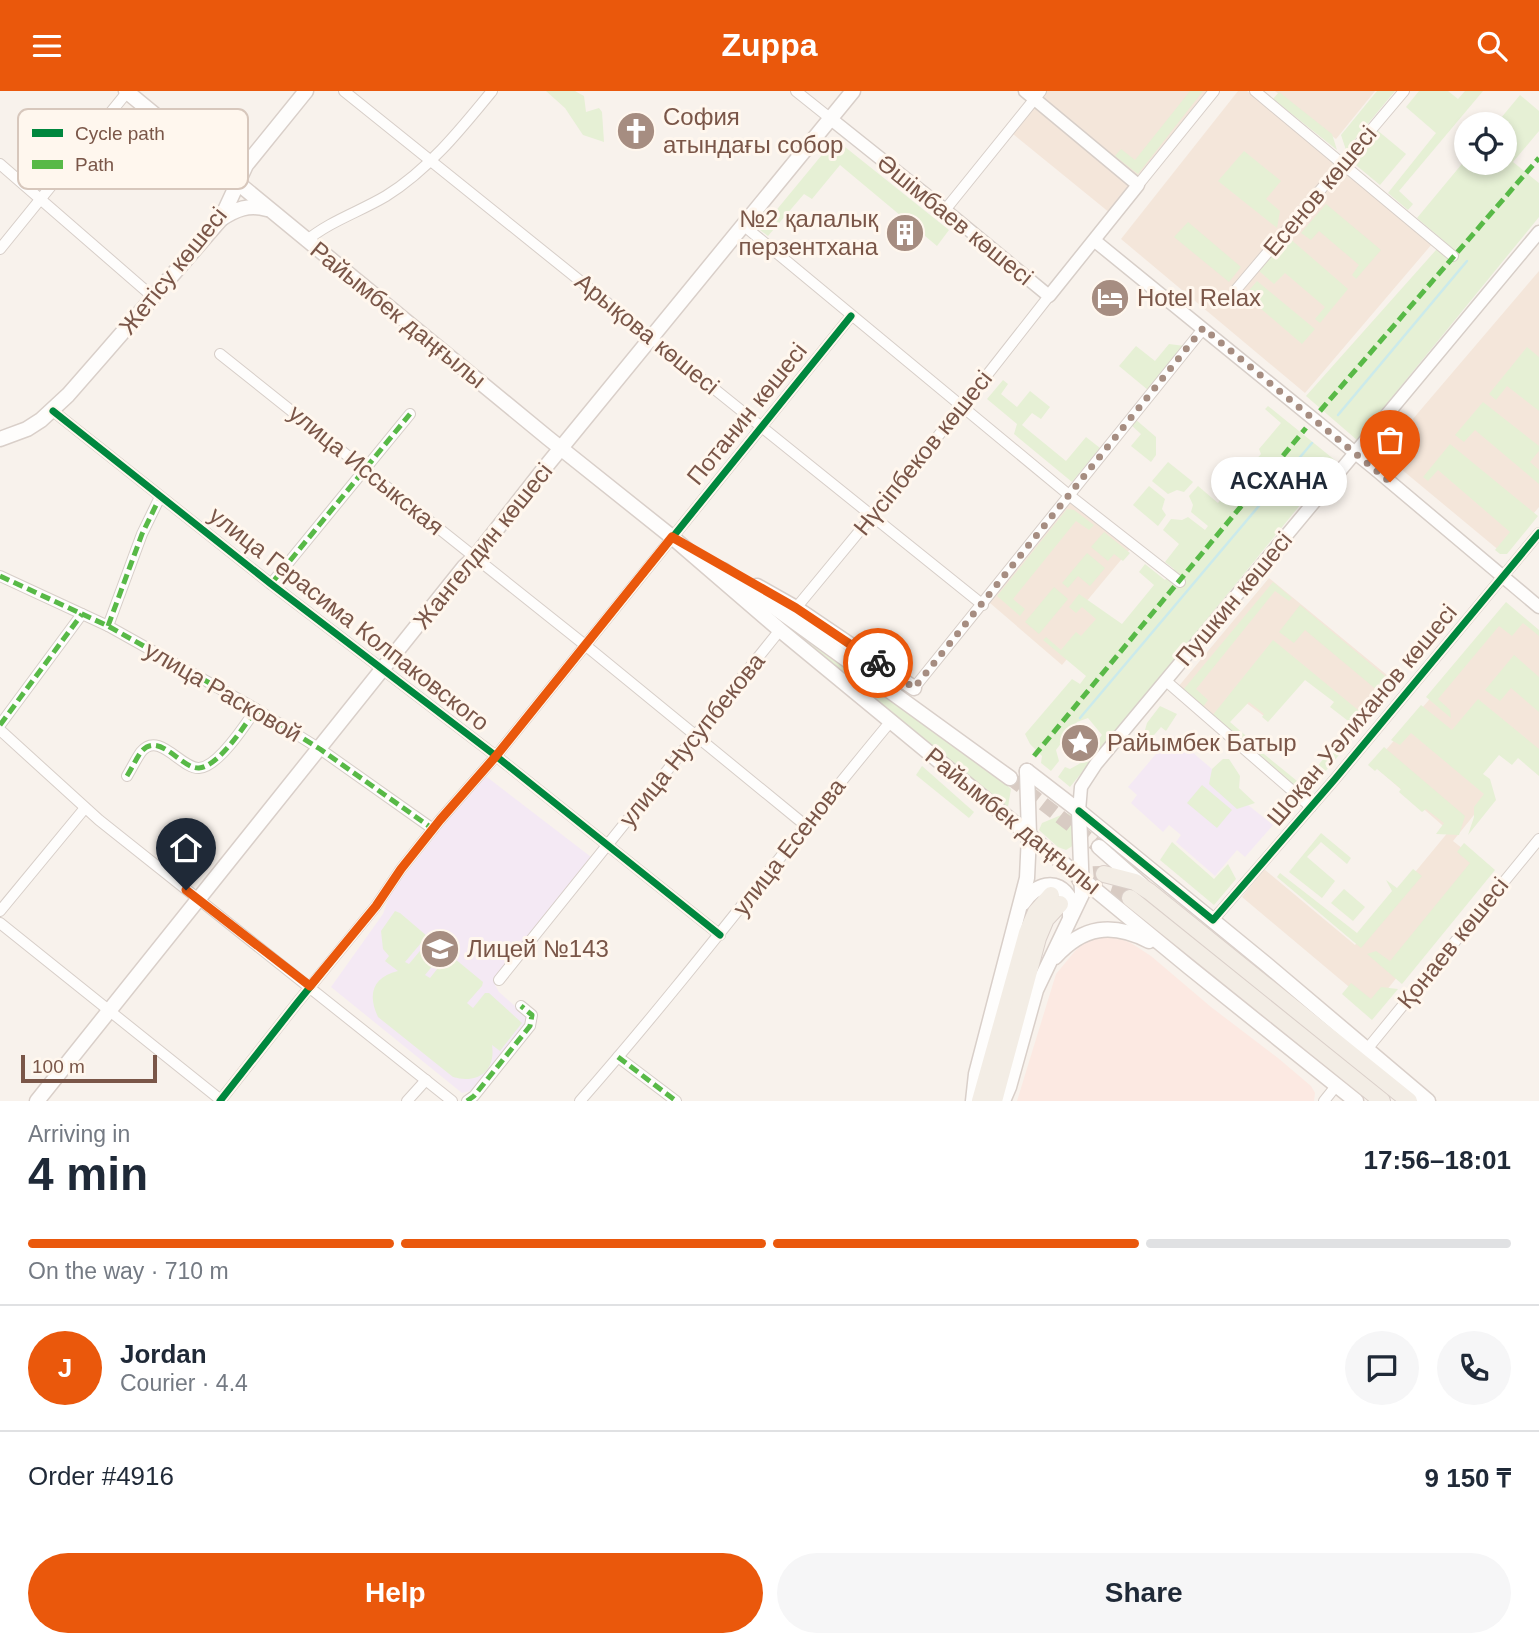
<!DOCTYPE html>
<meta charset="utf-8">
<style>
:root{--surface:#fff;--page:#f6f6f7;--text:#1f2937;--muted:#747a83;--line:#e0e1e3;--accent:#ea580c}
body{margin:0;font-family:Arial,sans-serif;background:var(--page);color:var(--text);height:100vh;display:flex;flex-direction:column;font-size:26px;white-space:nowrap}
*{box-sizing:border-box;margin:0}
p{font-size:23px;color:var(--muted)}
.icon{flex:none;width:38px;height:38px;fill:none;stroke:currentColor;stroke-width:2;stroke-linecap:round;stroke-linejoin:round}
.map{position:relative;height:1010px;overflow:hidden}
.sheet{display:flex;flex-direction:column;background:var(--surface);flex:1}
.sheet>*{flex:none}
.controls{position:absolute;left:1454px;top:21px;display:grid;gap:14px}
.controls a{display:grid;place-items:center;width:63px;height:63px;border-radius:50%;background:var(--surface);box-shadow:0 4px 10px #0003;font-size:35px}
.scale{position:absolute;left:21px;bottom:18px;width:136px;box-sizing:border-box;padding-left:7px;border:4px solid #7a5648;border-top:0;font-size:19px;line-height:24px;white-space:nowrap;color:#7a5648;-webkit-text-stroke:5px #fff7ee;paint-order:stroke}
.pin{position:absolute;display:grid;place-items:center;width:60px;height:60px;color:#fff;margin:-72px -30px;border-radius:50% 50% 50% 0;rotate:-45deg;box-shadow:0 0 7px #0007}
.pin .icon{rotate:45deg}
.courier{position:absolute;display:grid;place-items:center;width:70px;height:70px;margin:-35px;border:5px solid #ea580c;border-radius:50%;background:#fff;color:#222;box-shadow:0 2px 9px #0007}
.bubble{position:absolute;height:49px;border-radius:24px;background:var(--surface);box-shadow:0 4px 10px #0003;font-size:23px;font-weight:700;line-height:49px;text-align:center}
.overview em{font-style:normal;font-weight:700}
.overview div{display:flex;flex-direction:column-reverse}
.overview{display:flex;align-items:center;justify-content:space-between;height:119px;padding:0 28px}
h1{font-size:46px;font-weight:700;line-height:52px}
.bar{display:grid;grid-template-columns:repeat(4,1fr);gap:10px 7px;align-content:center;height:84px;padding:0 28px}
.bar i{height:9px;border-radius:5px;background:var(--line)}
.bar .current{background:var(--accent)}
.bar p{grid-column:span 4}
.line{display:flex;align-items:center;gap:18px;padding:0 28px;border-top:2px solid var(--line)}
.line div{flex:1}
.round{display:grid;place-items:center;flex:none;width:74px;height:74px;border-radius:37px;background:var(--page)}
.primary-button{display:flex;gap:14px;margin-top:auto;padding:14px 28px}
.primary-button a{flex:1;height:80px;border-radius:42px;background:var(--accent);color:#fff;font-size:28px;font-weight:700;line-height:80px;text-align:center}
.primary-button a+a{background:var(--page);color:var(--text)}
header{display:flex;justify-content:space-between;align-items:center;height:91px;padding:0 28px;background:var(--accent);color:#fff;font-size:32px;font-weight:700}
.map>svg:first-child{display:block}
.residential{fill:#f4e6da}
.commercial{fill:#fce9e2}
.education{fill:#f4e9f4}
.green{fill:#e6f0d5}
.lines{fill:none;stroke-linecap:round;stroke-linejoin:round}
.stream{stroke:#cbeaeb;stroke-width:2.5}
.secondary-tunnel{stroke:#d8cbc3;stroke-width:14;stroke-dasharray:14 7;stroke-linecap:butt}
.primary-tunnel{stroke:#d8cbc3;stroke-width:16;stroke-dasharray:16 8;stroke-linecap:butt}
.minor-casing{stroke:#d7cec8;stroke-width:12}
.tertiary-casing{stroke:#d7cec8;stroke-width:15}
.secondary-casing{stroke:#d9cfc9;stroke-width:17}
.primary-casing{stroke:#dacfc9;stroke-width:18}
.minor{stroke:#fefdfc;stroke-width:10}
.tertiary{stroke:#fefdfc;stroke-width:12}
.secondary{stroke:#fefdfc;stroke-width:14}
.primary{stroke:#f3ede5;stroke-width:16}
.quiet{stroke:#58b947;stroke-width:5;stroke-dasharray:10 5;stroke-linecap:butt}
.cycleway-casing{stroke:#fff7ee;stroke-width:11}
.cycleway{stroke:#00873e;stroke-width:7}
.done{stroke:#a68d81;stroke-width:7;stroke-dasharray:0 12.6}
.route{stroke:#ea580c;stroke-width:9}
.labels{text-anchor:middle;stroke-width:6;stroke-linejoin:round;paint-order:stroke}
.poi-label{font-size:24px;fill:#7a5648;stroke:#fff7ee;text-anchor:start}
.street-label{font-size:24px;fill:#7a5648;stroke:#fff7ee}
.key{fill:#fff7ee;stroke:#d7c7bc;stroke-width:2}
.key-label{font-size:19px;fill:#7a5648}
</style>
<header><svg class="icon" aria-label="menu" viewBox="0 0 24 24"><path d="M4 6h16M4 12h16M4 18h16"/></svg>Zuppa<svg class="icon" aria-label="search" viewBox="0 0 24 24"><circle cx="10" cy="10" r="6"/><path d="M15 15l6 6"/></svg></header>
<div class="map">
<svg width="1539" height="1010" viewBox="0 0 1539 1010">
<rect width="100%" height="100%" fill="#f8f2ec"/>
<!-- residential -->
<g class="residential">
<path d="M1046,0H1207L1110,122L1013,43Z"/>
<path d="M1238,0H1247L1432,153L1305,302L1121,148Z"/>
<path d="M1275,0H1375L1336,48Z"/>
<path d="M1539,180V416L1501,461L1383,363Z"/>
<path d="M1071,411L1130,458L1086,511L1102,525L1062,574L990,512Z"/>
<path d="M1269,487L1393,589L1360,629L1304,584L1268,628L1245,611L1223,637L1178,596Z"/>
<path d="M1508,517L1539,543V678L1505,650L1473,689L1490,704L1453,750L1486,776L1373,916L1242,806L1264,778L1355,854L1449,740L1373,674Z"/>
</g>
<!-- commercial -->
<path class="commercial" d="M1116,846L1131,852L1151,865L1211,916L1278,967L1311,995L1315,1002L1314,1010H1017L1056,883L1075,860L1085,851L1099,847Z"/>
<!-- education -->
<g class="education">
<path d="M1172,644L1225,689L1222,693L1273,734L1245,766L1237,759L1215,785L1176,751L1181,744L1169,734L1163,741L1131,712L1137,704L1128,696Z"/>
<path d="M483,683L595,769L494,892L499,901L527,926L525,932L474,999L462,1002L331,896L383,823L390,803Z"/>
</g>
<!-- green -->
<g class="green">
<path d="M546,0H575L584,5L586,21L599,17L602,21L604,51L583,44L565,17Z"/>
<path d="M1190,0H1203L1138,83L1115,65L1121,58L1135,69Z"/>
<path d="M1377,0H1395L1346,59L1341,44Z"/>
<path d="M1419,0H1448L1458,8L1465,0H1483L1399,100L1413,113L1408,119L1388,102L1436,42L1406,16Z"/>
<path d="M1279,1L1332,43L1337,59L1273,8Z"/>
<path d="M1520,4L1539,20V40L1513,71L1539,92V126L1357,349L1306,305L1444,150L1417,127L1466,68V72H1505V33H1496Z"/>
<path d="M1377,39L1406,63L1380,94L1351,70Z"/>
<path d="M835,48L949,139L937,155L840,74L812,108L804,103L768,145L760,139Z"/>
<path d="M1244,60L1281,90L1266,108L1280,120L1277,137L1218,90Z"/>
<path d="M1326,113L1381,159L1356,188L1352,184L1359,174L1319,140L1311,149L1301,142Z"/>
<path d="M1188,131L1241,176L1229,191L1174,146Z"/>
<path d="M1288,146L1348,198L1320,232L1315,228L1325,216L1285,182L1274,193L1259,180Z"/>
<path d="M1257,190L1315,238L1302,253L1245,204Z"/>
<path d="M1169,253L1185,255L1148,299L1119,275L1136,255L1155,270Z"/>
<path d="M1527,256L1539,266V320L1507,295L1496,309L1489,303Z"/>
<path d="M1003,289L1008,293L1001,303L1017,316L1030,300L1050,316L1041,328L1032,322L1022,334L1066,370L1086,346L1100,357L1072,391L1014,343L1017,333L987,308Z"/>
<path d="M1483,311L1539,355V360L1530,371L1539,379V393L1475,339L1464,351L1455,344Z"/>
<path d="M1268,315L1336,370L1070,696L1058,686L1065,676L1070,678L1079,673L1102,644L1088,627L1077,631L1056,659L1059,670L1051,680L1041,672L1042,665L1030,653L1025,643L1072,588L1080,593L1086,585L1043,549L1046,546L1061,559L1076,541L1081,545L1096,528L1082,516L1076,522L1069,516L1079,503L1122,533L1154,494L1139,481L1145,473L1165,489L1174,478L1165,471L1179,453L1163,439L1171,428L1182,429L1188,426L1205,439L1208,435L1191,421L1193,414L1189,405L1198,395L1218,412L1245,378H1248L1261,363L1259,358L1281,332L1265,318Z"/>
<path d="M1135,328L1156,346V364L1151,371L1131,355L1141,343L1130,333Z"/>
<path d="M1450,353L1538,425L1507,463H1500L1495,459L1510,441L1438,379L1428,390L1423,386Z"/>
<path d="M1168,371L1193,391L1184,401L1177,399L1168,403L1152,390Z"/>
<path d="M1149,395L1165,408L1162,418L1166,424L1158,435L1133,414Z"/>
<path d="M1067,418L1074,419L1094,434L1089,439L1076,430L1013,508L1025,518L1020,525L997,505Z"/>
<path d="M1104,441L1130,462L1123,470L1114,463L1108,470L1091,456Z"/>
<path d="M1087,462L1105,477L1090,495L1078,485L1068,497L1062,492Z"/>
<path d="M1273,491L1292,507L1289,510L1275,500L1196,598L1208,609L1203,616L1183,599Z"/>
<path d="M736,495L811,553L1006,693L1011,698L1008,716Z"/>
<path d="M1054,496L1068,508L1039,543L1025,531Z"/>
<path d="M1506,511L1539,539V545L1523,532L1512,545L1499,535L1438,608L1450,619L1451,627L1426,606Z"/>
<path d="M1300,514L1397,595L1376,621L1367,614L1378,600L1305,539L1294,552L1279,541Z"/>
<path d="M1273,549L1369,628L1305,705L1258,665L1259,659L1302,694L1352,633L1330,616L1334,611L1305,589L1268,631L1262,626L1264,623L1249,611L1230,631L1252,650L1245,653L1212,625Z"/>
<path d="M1514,564L1539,586V621L1511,597L1500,610L1485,599Z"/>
<path d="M1478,608L1539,658V685L1518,667L1512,674L1499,664L1483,683L1490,688L1496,709L1468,744L1474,726V716L1484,703L1411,642L1400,654L1391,649L1421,614L1452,639Z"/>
<path d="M1160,615L1177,623L1166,640L1161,636L1148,651L1143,646L1147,632Z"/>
<path d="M1384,656L1465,725L1459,744L1436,743L1444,732L1426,718L1422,721L1399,701L1401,698L1377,678L1375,680L1368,674Z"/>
<path d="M1223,668H1229L1240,685L1239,697L1255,712L1237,718L1209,693L1212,678Z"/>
<path d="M922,675L974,721L969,727L916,684Z"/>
<path d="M1202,694L1232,719L1217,737L1187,712Z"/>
<path d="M1066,722L1073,725L1074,754L1066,759L1058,756L1039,739L1042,732Z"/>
<path d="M1321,742L1351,767L1347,773L1321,751L1307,766L1335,790L1322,807L1289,781Z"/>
<path d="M1172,751L1214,788L1228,773L1236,788L1214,814L1160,769Z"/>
<path d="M1464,752L1495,779L1402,893L1367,863L1376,860L1390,870L1470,772L1457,761Z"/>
<path d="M1413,778L1422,785L1361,857L1277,786L1280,782L1357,842L1392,800L1386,789L1397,797Z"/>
<path d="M1344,798L1365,816L1353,830L1331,812Z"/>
<path d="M395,820L400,822L427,845L405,871L409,873L430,848L445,860L425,884L430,887L449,863L483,891L482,895L467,912L473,917L485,902H489L522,932L500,960L492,954C496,981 477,993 453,986L378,926C367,903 373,886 398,880L385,870L389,865L383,858L381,840Z"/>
<path d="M1351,892L1371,908L1381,896L1398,898L1372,929L1342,903Z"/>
</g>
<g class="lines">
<!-- stream -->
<g class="stream">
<path d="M1338,324L1467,170"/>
<path d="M1080,627L1312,352"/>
</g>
<!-- secondary-tunnel -->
<path class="secondary-tunnel" d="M1010,687L1099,756"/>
<!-- primary-tunnel -->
<g class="primary-tunnel">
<path d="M1087,799L1103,798L1130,807"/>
<path d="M1051,804C1068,790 1081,782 1104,783"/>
</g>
<!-- minor casing -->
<g class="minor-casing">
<g id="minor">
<path d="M344,0L983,514"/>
<path d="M796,0L831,28"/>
<path d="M1255,0L1453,165"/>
<path d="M0,73L153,206"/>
<path d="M1138,94L1214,0"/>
<path d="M945,119L1041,0"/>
<path d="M743,134L1069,404L1180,491"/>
<path d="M306,150C330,130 359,121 386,105C428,79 461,38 492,0"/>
<path d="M0,158L128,0"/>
<path d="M1235,200L1404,0"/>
<path d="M220,263L585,554L805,734"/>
<path d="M53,320L271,493L496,665L720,844"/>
<path d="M0,485L108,535L256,618L320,658L433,738"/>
<path d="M271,493L410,323"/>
<path d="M796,517L962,316L1049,205"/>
<path d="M108,535L142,443L160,406"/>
<path d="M1166,590L1311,716"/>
<path d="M914,597L1203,238"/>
<path d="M0,634L82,523"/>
<path d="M0,639L99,729L452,1010"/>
<path d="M127,685C132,677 136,668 141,661C159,639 181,678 199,677C218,676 246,633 256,618"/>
<path d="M0,820L85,717"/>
<path d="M1213,829L1335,688L1539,442"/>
<path d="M0,832L222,1010"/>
<path d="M499,889L780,539"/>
<path d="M1368,957L1539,748"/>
<path d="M618,966L676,1010"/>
<path d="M220,1010L297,912L376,815L401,778L440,729L496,665L851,225"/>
<path d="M407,1010L426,989"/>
<path d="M467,1010L474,1005L530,935L532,924L521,915"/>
<path d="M580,1010C688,887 786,756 891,630"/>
<path d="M1324,1010L1336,995"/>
</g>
</g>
<!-- tertiary casing -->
<g class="tertiary-casing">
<g id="tertiary">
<path d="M831,28L945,119L1049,205L1138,94L1025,0"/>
<path d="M1095,150L1375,378L1539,516"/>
<path d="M1079,720L1081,696L1096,673L1539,141"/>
</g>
</g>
<!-- secondary casing -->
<g class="secondary-casing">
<g id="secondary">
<path d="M126,0L548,347L672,446L780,539L1189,876L1356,1010"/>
<path d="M221,128C236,118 249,113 267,118"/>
<path d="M0,348L27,338L41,329L68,304L103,264L221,128L246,74L306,0"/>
<path d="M723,479L1010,687"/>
<path d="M757,495L796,517L914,597"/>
<path d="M1027,680L1079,720L1266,873L1428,1010"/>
<path d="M1099,756L1142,794"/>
<path d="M1023,812C1035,794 1057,785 1070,808V825"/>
<path d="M1055,866C1083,835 1112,831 1149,850"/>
<path d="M37,1010L464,476L475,466L543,379L853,0"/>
<path d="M973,1010L976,983L1027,787L1029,744L1027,680"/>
<path d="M1003,1010L1009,996L1036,899L1082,803L1079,720"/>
</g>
</g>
<!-- primary casing -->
<g class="primary-casing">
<g id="primary">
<path d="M1104,783L1135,791L1150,801L1409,1010"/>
<path d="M1130,807L1382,1010"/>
<path d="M980,1010L1027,842L1036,821L1051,804"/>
<path d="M994,1010L1038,847L1046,828L1060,813"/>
</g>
</g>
<!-- minor -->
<use href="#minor" class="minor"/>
<!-- tertiary -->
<use href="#tertiary" class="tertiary"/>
<!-- secondary -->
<use href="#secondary" class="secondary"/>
<!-- primary -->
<use href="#primary" class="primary"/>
<!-- quiet -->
<g class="quiet">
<path d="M1320,320L1539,67"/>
<path d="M0,485L108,535L256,618L320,658L433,738"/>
<path d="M271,493L410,323"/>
<path d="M108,535L142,443L160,406"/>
<path d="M0,634L82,523"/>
<path d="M1034,665L1306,337"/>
<path d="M127,685C132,677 136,668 141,661C159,639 181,678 199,677C218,676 246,633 256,618"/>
<path d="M618,966L676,1010"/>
<path d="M467,1010L474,1005L530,935L532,924L521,915"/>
</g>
<!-- cycleway casing -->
<g class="cycleway-casing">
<g id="cycleway">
<path d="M53,320L271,493L496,665L720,844"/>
<path d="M1079,720L1213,829L1335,688L1539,442"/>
<path d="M220,1010L297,912L376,815L401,778L440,729L496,665L851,225"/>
</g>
</g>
<!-- cycleway -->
<use href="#cycleway" class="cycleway"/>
</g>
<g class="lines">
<!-- done -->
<path class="done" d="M878,572L914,597L1203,237L1390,391"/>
<!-- route -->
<path class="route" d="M186,799L310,895L376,815L401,778L440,729L496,665L672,446L796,517L878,572"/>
</g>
<!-- icons -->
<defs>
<g id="church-disc" transform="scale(2.0125)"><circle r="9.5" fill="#a68d81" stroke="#fff7ee"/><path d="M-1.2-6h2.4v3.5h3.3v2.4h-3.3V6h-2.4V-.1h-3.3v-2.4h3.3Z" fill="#fff"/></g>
<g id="building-disc" transform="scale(2.0125)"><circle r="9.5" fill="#a68d81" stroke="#fff7ee"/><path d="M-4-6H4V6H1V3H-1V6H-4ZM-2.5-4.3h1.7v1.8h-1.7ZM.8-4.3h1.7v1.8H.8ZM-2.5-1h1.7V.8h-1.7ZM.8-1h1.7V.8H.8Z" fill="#fff"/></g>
<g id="hotel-disc" transform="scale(2.0125)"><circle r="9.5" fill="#a68d81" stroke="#fff7ee"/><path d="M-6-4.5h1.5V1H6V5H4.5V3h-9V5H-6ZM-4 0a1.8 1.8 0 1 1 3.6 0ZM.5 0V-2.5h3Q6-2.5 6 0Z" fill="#fff"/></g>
<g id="sight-disc" transform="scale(2.0125)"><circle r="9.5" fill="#a68d81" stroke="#fff7ee"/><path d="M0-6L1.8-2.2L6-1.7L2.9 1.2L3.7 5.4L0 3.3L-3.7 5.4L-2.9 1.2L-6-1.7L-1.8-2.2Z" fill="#fff"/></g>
<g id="school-disc" transform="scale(2.0125)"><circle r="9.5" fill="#a68d81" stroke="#fff7ee"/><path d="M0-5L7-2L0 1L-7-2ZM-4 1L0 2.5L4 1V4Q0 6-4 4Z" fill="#fff"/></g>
</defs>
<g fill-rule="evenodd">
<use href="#church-disc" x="636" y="40"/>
<use href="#building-disc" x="905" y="142"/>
<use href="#hotel-disc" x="1110" y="207"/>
<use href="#sight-disc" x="1080" y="652"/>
<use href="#school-disc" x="440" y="858"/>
</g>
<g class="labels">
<!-- poi labels -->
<g class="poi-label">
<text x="663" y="34">София<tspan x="663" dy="28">атындағы собор</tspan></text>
<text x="878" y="136" text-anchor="end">№2 қалалық<tspan x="878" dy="28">перзентхана</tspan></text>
<text x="1137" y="215">Hotel Relax</text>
<text x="1107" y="660">Райымбек Батыр</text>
<text x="467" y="866">Лицей №143</text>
</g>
<!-- street labels -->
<g class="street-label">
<text transform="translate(1320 100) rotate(-50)" y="8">Есенов көшесі</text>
<text transform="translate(955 129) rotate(39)" y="8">Әшімбаев көшесі</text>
<text transform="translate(173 180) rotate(-51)" y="8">Жетісу көшесі</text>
<text transform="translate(398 224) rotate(39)" y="8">Райымбек даңғылы</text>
<text transform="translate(647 243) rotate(39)" y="8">Арықова көшесі</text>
<text transform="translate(747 323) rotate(-51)" y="8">Потанин көшесі</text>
<text transform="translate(923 362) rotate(-51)" y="8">Нүсіпбеков көшесі</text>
<text transform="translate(366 379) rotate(39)" y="8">улица Иссыкская</text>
<text transform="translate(483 455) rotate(-51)" y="8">Жангелдин көшесі</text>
<text transform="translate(1234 508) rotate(-50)" y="8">Пушкин көшесі</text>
<text transform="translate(349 528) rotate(38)" y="8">улица Герасима Колпаковского</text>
<text transform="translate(223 601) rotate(30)" y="8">улица Расковой</text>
<text transform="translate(1362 624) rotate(-50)" y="8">Шоқан Уәлиханов көшесі</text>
<text transform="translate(692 649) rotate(-51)" y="8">улица Нусупбекова</text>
<text transform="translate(1013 730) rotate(39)" y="8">Райымбек даңғылы</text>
<text transform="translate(789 756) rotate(-52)" y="8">улица Есенова</text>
<text transform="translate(1453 852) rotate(-51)" y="8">Қонаев көшесі</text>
</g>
</g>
<!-- legend -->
<rect x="18" y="18" width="230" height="80" rx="10" class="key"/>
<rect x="32" y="38" width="31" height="8" fill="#00873e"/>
<rect x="32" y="69" width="31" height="9" fill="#58b947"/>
<g class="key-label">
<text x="75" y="49">Cycle path</text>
<text x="75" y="80">Path</text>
</g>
</svg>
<div class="controls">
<a><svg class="icon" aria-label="locate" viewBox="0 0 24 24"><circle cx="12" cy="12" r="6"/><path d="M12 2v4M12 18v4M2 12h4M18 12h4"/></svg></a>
</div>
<div class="scale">100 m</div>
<div class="pin" style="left:1390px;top:391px;background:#ea580c"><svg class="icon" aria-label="bag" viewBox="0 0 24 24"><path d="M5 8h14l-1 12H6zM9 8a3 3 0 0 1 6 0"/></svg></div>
<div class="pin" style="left:186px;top:799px;background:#1f2937"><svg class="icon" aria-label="home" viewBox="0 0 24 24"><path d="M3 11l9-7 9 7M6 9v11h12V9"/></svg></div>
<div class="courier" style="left:878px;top:572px"><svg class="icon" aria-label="bike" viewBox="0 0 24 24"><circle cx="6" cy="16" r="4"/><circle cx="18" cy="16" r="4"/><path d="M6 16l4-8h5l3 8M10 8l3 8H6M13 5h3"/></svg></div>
<div class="bubble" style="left:1211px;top:366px;width:136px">ACXAHA</div>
</div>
<section class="sheet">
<div class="overview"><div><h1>4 min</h1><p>Arriving in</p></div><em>17:56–18:01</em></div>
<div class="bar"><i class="current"></i><i class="current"></i><i class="current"></i><i></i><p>On the way · 710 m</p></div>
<div class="line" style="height:126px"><b class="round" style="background:var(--accent);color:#fff">J</b><div><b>Jordan</b><p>Courier · 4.4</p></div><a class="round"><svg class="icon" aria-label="chat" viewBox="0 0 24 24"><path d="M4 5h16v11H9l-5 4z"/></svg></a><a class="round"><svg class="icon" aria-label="phone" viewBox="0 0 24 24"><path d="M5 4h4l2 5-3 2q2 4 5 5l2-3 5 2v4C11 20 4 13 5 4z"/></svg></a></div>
<div class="line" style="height:91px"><div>Order #4916</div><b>9 150 ₸</b></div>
<div class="primary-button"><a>Help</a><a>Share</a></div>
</section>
